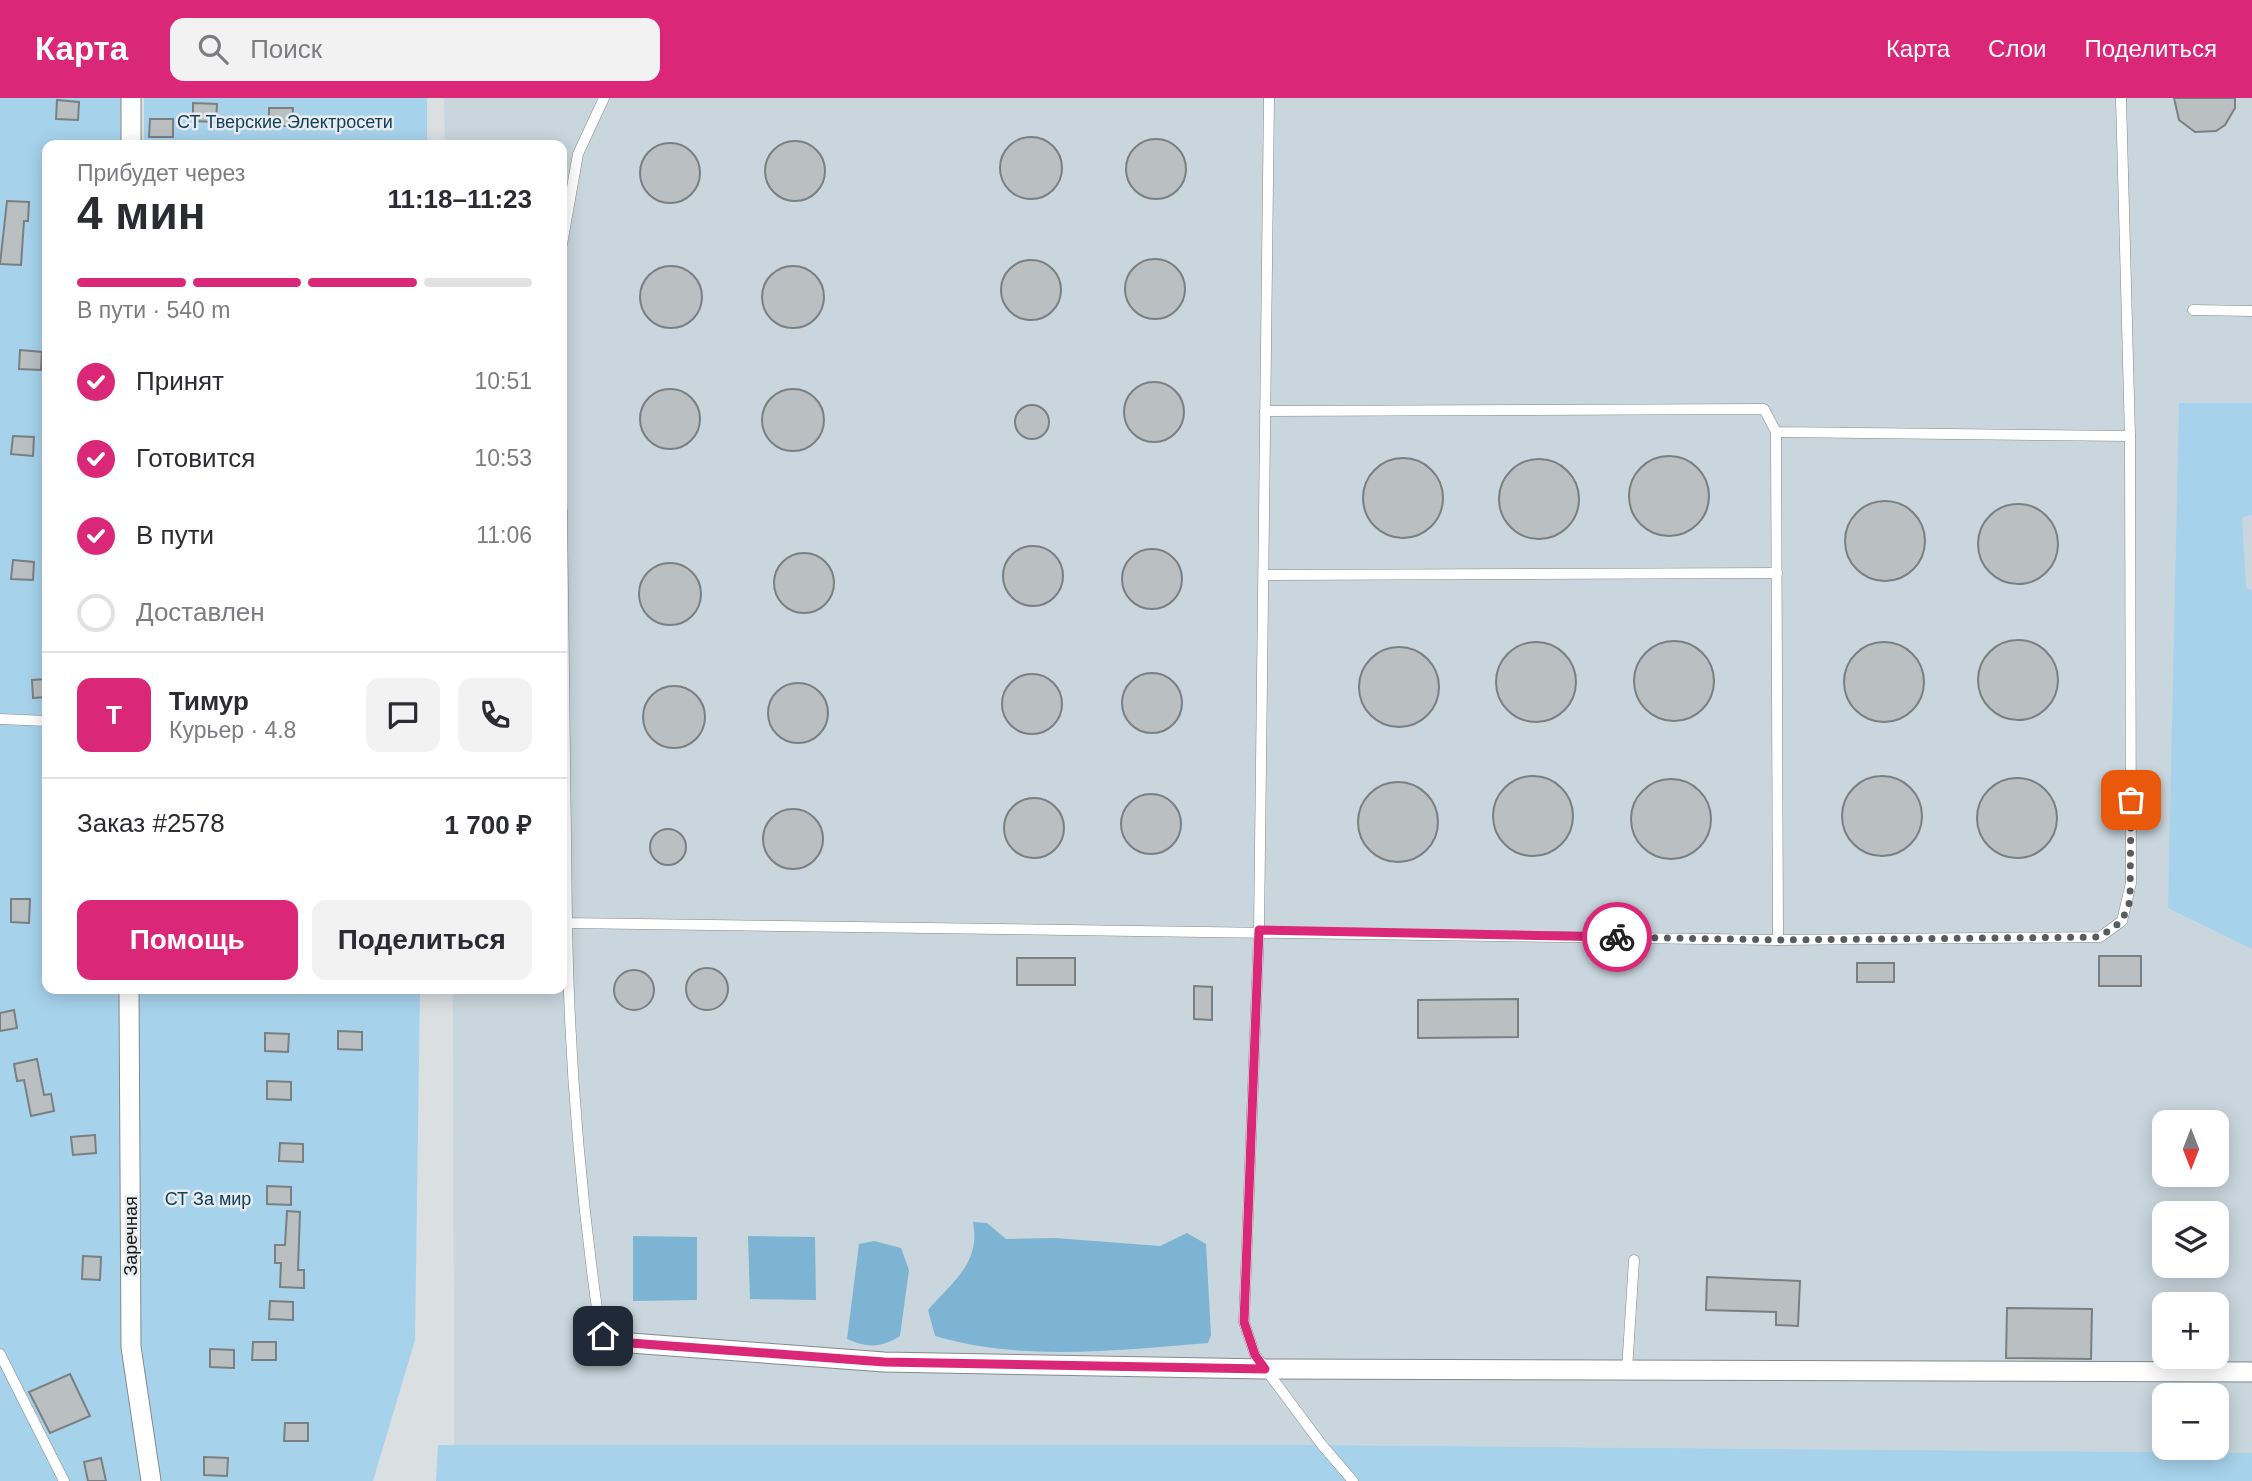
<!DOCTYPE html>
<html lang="ru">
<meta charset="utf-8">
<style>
:root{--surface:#fff;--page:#f2f2f3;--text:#2b2b33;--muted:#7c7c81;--line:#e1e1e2;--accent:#db2777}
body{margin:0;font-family:Helvetica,sans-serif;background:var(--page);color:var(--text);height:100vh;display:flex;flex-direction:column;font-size:26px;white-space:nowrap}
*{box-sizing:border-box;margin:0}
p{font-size:23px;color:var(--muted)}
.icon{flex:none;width:38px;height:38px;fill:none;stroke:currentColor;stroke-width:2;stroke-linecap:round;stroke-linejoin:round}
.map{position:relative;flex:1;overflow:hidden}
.details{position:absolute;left:42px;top:42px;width:525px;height:854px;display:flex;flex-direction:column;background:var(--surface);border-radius:14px;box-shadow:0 4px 18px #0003}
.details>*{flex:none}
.needle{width:46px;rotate:180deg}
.controls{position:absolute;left:2152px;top:1012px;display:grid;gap:14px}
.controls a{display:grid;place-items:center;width:77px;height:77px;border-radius:14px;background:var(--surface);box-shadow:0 4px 18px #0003;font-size:35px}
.pin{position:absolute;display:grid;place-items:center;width:60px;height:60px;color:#fff;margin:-30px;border-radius:14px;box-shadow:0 4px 10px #0006}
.courier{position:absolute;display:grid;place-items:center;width:70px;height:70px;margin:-35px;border:5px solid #db2777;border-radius:50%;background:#fff;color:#222;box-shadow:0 2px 9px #0007}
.summary em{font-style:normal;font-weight:800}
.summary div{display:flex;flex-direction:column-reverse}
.summary{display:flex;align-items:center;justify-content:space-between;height:119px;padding:0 35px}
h1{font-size:46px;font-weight:800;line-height:52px}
.bar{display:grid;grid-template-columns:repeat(4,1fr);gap:10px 7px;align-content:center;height:84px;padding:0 35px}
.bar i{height:9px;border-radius:5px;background:var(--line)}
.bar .on{background:var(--accent)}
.bar p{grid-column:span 4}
.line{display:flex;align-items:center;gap:18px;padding:0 35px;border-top:2px solid var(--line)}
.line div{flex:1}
.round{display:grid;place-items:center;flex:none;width:74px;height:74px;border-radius:14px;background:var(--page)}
ol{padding:0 35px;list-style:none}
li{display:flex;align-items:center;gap:21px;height:77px}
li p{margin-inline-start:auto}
li .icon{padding:7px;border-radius:50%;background:var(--accent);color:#fff;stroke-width:4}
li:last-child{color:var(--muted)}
li i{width:38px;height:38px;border:4px solid var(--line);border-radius:50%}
.primary-button{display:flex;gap:14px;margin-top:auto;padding:14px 35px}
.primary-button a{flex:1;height:80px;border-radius:14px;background:var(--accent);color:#fff;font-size:28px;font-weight:800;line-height:80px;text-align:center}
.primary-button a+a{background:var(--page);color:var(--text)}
header{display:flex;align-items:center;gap:42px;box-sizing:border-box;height:98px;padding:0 35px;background:var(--accent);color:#fff}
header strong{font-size:33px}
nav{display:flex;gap:38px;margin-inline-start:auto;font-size:24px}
.search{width:490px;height:63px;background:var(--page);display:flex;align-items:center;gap:18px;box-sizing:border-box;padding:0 24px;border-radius:14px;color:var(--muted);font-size:26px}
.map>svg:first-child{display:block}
.built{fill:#c9d6dd;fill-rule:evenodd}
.green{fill:#a7d2ec}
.water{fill:#7db4d4}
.building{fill:#babfc2;stroke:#7a7f82;stroke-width:2}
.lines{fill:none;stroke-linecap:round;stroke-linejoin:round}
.lane-casing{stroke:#84898c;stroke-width:11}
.street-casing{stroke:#84898c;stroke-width:21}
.lane{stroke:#fff;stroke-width:10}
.street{stroke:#fff;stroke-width:19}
.done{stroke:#595c5d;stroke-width:7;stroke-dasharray:0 12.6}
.route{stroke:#db2777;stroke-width:9}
.labels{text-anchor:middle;stroke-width:5;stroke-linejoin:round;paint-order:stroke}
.park-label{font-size:18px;fill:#134057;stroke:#e7ecf0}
.street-label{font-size:18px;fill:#131516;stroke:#e7ecf0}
</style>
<header>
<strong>Карта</strong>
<div class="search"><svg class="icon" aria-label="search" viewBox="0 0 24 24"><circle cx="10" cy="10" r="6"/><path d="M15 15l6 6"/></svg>Поиск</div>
<nav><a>Карта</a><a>Слои</a><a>Поделиться</a></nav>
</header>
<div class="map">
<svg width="2252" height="1383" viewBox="0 0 2252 1383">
<rect width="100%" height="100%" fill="#dadfe2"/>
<!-- built -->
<path class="built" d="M444,0H2252V1355L1322,1347H454L453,891H562V47H445ZM2165,1024H2217V1076H2165ZM2165,1115H2217V1167H2165ZM2165,1206H2217V1258H2165ZM2165,1297H2217V1349H2165Z"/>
<!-- green -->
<g class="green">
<path d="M0,0H124V47H47V891H420L415,1242L373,1383H0Z"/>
<rect x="144" y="0" width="283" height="47"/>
<path d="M2179,305H2252V417L2242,419L2246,489L2252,493V851L2168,810Z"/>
<path d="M438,1347H1322L2252,1355V1383H436Z"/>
</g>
<!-- water -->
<g class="water">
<path d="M973,1124L987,1125L1006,1141L1055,1140L1160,1148L1187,1135L1206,1146L1211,1237L1208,1245C1119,1252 1022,1264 935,1238L928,1212C953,1183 981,1165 973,1124Z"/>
<path d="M633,1138L697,1139V1202L633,1203Z"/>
<path d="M748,1138L815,1139L816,1202L750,1201Z"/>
<path d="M874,1143L901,1150L909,1172L900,1238C881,1250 867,1250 847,1241L859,1146Z"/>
</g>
<!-- building -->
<g class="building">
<path d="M2174,0H2235V10L2225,27L2216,33L2195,34L2179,22Z"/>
<path d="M57,2L79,4L78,22L56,21Z"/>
<path d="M193,5L217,6L216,24L193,23Z"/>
<path d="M269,10H293L292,28H269Z"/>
<path d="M150,21H173V39H149Z"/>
<circle cx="1031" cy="70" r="31"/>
<circle cx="1156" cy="71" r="30"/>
<circle cx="795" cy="73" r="30"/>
<circle cx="670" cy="75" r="30"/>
<path d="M7,103L29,104L28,123H24L21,167L0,166Z"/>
<circle cx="1155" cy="191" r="30"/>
<circle cx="1031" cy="192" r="30"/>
<circle cx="793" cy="199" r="31"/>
<circle cx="671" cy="199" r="31"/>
<path d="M20,252L42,254L41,272L19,271Z"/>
<circle cx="1154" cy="314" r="30"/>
<circle cx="670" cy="321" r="30"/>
<circle cx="793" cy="322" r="31"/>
<circle cx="1032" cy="324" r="17"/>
<path d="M13,338L34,339L33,358L11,356Z"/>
<circle cx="1669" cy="398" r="40"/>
<circle cx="1403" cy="400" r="40"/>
<circle cx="1539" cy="401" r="40"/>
<circle cx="1885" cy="443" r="40"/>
<circle cx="2018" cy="446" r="40"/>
<circle cx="1033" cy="478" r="30"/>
<circle cx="1152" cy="481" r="30"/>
<circle cx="804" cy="485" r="30"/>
<path d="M13,462L34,464L33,482L11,481Z"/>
<circle cx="670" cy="496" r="31"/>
<circle cx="2018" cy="582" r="40"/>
<circle cx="1674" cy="583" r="40"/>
<circle cx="1536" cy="584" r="40"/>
<circle cx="1884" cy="584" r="40"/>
<circle cx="1399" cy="589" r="40"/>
<circle cx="1152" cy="605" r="30"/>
<circle cx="1032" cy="606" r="30"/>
<path d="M47,581V599L33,600L32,582Z"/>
<circle cx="798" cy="615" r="30"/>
<circle cx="674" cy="619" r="31"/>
<circle cx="1882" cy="718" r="40"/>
<circle cx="1533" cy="718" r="40"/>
<circle cx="2017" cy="720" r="40"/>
<circle cx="1671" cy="721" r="40"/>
<circle cx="1398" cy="724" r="40"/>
<circle cx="1151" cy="726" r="30"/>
<circle cx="1034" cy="730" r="30"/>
<circle cx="793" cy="741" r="30"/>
<circle cx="668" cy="749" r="18"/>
<path d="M11,801H30L29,825L11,824Z"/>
<rect x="2099" y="858" width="42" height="30"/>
<rect x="1017" y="860" width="58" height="27"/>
<rect x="1857" y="865" width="37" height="19"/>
<circle cx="707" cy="891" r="21"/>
<circle cx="634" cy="892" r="20"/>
<path d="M1194,888L1212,889V922L1194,921Z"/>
<path d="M1518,901V939L1418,940V902Z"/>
<path d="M14,912L17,930L0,933V915Z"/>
<path d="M338,933L362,934V952L338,951Z"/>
<path d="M265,935L289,936L288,954L265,953Z"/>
<path d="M37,961L44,997L51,996L54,1013L31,1018L24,982L17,983L14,966Z"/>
<path d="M267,983L291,984V1002L267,1001Z"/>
<path d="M95,1037L96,1055L73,1057L71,1039Z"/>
<path d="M280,1045L303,1046V1064L279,1063Z"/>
<path d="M267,1088L291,1089V1107L267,1106Z"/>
<path d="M287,1113L300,1114L298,1172H304V1190L280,1189L281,1165H275V1147H285Z"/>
<path d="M83,1158L101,1159L100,1182L82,1181Z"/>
<path d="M1707,1179L1800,1183L1798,1228L1776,1227V1214L1706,1212Z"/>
<path d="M270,1203L293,1204V1222L269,1221Z"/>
<path d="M2007,1210L2092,1211L2091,1261L2006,1260Z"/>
<path d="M253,1244H276V1262H252Z"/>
<path d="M210,1251L234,1252V1270L210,1269Z"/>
<path d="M70,1276L90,1318L50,1335L29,1294Z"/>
<path d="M285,1325H308V1343H284Z"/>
<path d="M204,1359L228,1360L227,1378L204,1377Z"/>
<path d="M101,1360L106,1383H88L84,1364Z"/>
</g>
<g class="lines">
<!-- lane casing -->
<g class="lane-casing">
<g id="lane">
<path d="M1269,0L1259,832L1244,1224L1255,1257L1322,1347L1353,1383"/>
<path d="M2121,0L2130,338"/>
<path d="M562,146L578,56L604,0"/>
<path d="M2193,212L2252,213"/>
<path d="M1776,334L1778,842"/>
<path d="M562,412L567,825L1778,842L2100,839L2122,823L2131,785L2130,338L1776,334L1764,311L1265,313"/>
<path d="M1264,477L1777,475"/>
<path d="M0,621L47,623"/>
<path d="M567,825C569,958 580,1092 599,1225L603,1238L617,1244"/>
<path d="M0,1256L64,1383"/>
<path d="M1627,1272L1634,1162"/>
</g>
</g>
<!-- street casing -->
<g class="street-casing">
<g id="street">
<path d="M131,47V0"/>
<path d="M129,891L131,1249L151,1383"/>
<path d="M617,1244L884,1264L1265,1271L2252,1274"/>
</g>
</g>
<!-- lane -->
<use href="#lane" class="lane"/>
<!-- street -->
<use href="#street" class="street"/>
</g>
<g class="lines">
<!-- done -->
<path class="done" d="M1617,839L1778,842L2100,839L2122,823L2130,803L2131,702"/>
<!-- route -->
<path class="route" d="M603,1238L617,1244L884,1264L1265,1271L1255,1257L1244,1224L1259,832L1617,839"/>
</g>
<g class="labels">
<!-- park labels -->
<g class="park-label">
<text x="285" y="30">СТ Тверские Электросети</text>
<text x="208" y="1107">СТ За мир</text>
</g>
<!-- street labels -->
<g class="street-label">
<text transform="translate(131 1138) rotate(-90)" y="6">Заречная</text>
</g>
</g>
</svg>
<div class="controls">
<a><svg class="needle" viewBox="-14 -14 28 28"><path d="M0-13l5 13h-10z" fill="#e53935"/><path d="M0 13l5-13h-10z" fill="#7c7c81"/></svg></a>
<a><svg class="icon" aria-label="layers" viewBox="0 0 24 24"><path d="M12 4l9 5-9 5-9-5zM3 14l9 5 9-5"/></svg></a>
<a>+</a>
<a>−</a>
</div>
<div class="pin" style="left:2131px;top:702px;background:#ea580c"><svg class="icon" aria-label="bag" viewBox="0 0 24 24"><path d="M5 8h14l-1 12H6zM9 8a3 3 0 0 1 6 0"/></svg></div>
<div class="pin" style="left:603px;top:1238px;background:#1f2937"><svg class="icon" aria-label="home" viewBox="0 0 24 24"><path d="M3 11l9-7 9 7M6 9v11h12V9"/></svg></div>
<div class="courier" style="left:1617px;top:839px"><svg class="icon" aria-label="bike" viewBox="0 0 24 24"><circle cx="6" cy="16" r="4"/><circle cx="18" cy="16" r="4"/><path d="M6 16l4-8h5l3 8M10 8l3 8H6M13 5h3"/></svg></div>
<section class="details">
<div class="summary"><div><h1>4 мин</h1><p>Прибудет через</p></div><em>11:18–11:23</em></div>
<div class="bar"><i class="on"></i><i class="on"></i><i class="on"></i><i></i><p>В пути · 540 m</p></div>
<ol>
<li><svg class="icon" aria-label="check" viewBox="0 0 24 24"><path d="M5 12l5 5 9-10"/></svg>Принят<p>10:51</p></li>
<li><svg class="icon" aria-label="check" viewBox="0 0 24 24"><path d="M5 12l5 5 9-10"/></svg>Готовится<p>10:53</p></li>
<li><svg class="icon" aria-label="check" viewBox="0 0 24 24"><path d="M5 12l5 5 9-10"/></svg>В пути<p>11:06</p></li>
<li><i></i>Доставлен</li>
</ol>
<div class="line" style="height:126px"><b class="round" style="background:var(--accent);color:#fff">Т</b><div><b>Тимур</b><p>Курьер · 4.8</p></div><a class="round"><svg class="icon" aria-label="chat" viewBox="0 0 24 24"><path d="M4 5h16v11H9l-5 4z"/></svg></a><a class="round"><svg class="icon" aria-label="phone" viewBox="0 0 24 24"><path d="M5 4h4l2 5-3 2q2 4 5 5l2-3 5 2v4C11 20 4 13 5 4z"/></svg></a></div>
<div class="line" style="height:91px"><div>Заказ #2578</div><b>1 700 ₽</b></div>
<div class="primary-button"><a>Помощь</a><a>Поделиться</a></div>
</section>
</div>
